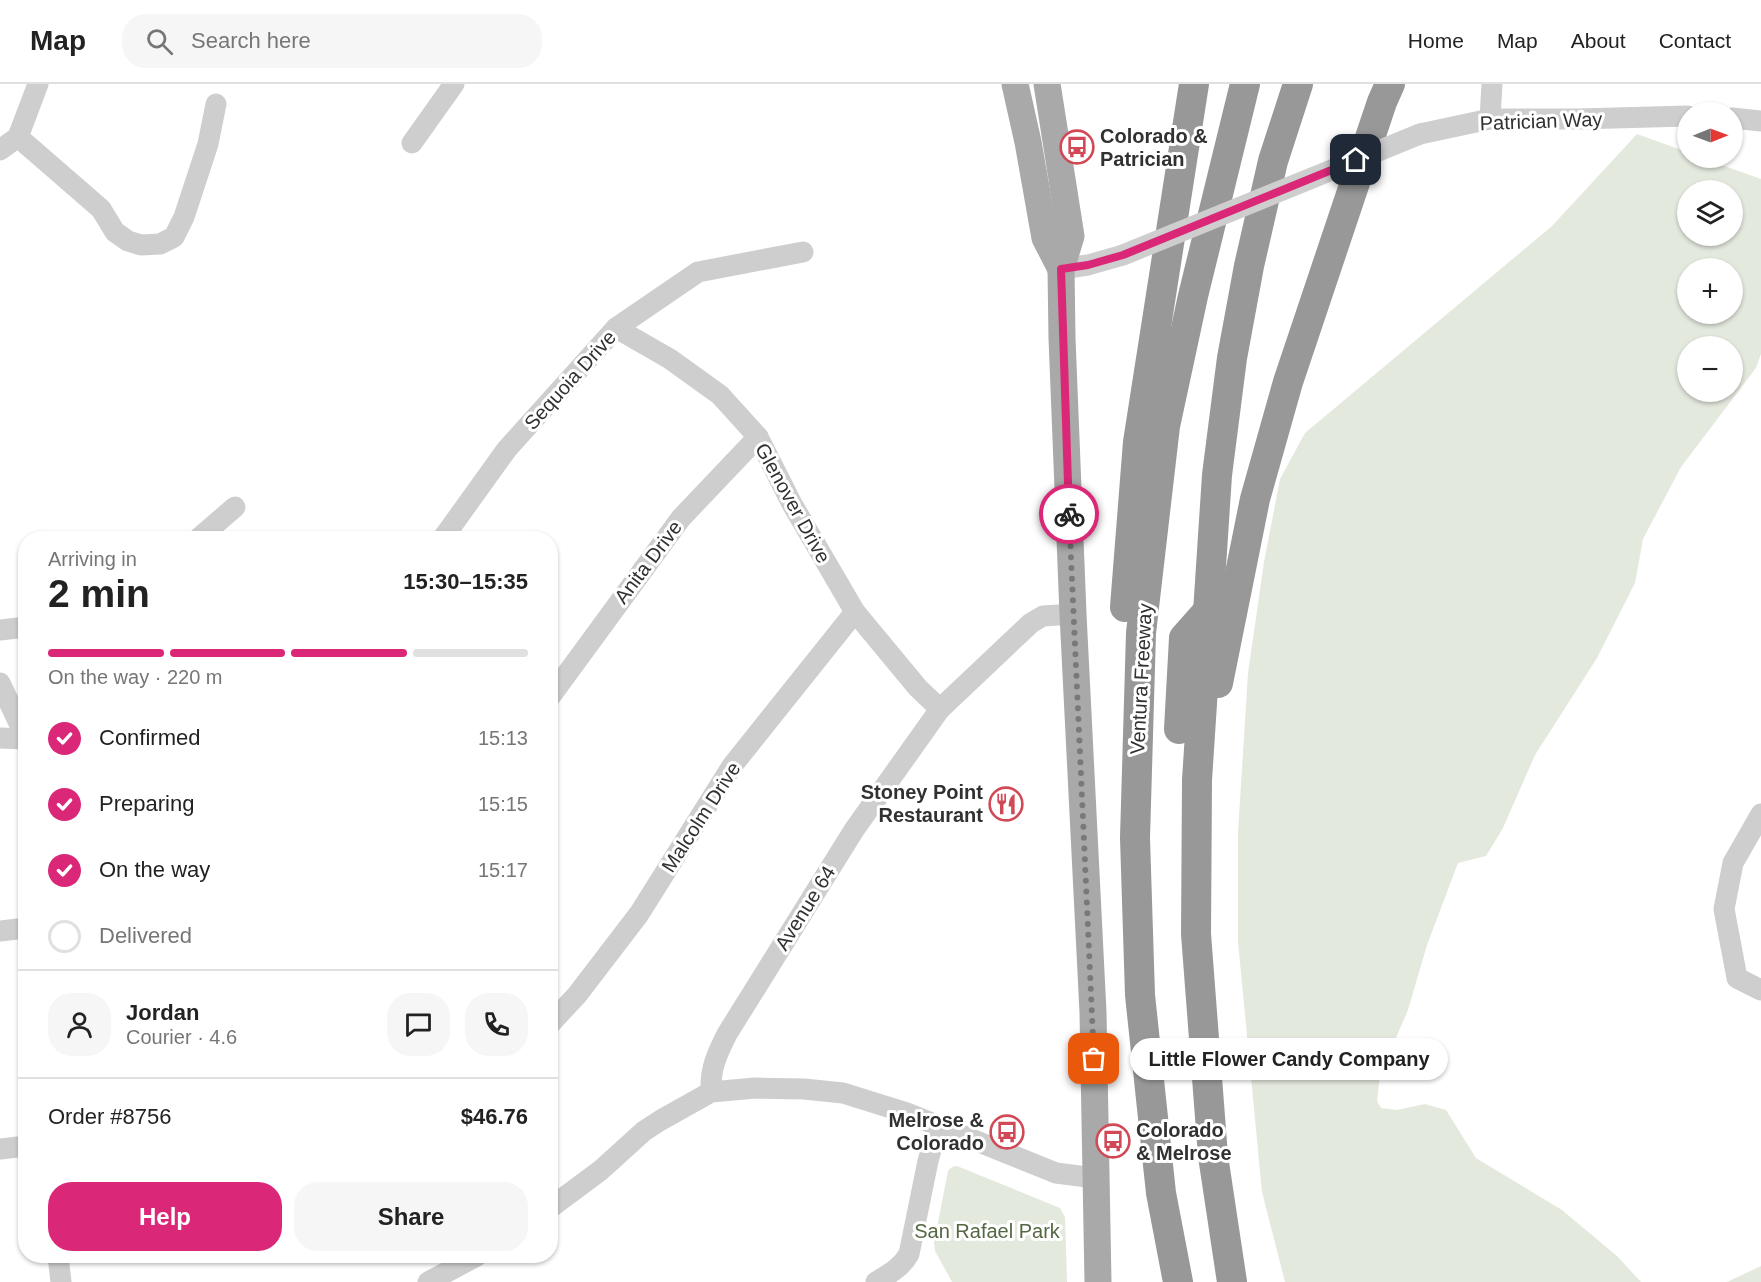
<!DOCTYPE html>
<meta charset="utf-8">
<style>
:root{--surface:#fff;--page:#f6f6f6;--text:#222;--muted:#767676;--line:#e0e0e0;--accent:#db2777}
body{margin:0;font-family:Arial,sans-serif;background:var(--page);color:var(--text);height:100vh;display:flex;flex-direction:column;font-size:22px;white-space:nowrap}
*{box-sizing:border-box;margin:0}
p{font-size:20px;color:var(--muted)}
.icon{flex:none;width:33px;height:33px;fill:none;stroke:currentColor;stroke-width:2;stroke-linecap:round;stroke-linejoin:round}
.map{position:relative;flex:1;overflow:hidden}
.sheet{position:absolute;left:18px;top:447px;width:540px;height:732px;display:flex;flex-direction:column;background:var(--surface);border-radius:24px;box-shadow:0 2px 4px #0004}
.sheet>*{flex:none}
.needle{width:39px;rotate:89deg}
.tools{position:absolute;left:1677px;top:18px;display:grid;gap:12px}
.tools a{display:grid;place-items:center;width:66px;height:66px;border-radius:50%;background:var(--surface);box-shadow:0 2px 4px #0004;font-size:30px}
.pin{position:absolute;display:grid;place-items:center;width:51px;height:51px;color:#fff;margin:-26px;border-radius:12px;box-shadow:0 3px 9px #0006}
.courier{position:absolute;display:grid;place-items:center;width:60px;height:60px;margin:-30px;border:4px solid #db2777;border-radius:50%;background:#fff;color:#222;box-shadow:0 2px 8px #0007}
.bubble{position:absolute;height:42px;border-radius:21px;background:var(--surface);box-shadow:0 2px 4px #0004;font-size:20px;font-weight:700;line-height:42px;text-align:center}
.overview em{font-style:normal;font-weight:700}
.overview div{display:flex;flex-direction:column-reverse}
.overview{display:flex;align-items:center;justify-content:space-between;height:102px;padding:0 30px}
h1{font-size:39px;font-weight:700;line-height:45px}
.bar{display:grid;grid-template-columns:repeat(4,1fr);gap:9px 6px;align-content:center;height:72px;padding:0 30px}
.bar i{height:8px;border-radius:4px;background:var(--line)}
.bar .selected{background:var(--accent)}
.bar p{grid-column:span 4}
.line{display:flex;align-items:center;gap:15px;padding:0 30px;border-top:2px solid var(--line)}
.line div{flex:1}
.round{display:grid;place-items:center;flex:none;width:63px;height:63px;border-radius:24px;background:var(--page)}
ol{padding:0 30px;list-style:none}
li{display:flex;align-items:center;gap:18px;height:66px}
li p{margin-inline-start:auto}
li .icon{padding:6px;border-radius:50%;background:var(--accent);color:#fff;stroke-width:4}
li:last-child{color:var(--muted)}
li i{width:33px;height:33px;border:3px solid var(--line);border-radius:50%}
.action{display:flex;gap:12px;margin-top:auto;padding:12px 30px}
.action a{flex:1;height:69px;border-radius:24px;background:var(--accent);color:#fff;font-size:24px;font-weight:700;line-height:69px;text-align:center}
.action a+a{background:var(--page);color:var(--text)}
header{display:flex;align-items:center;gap:36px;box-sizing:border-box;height:84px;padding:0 30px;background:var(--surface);border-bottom:2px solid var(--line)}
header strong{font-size:28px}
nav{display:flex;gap:33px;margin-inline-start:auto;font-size:21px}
.search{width:420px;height:54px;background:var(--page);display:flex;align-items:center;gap:15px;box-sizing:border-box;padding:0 21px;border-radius:24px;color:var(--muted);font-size:22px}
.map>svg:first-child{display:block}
.green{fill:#e4e9de;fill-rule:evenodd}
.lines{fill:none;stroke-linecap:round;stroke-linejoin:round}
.minor{stroke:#cecece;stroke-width:21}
.major{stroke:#a9a9a9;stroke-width:27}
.highway{stroke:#989898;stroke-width:30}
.minor-bridge{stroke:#cecece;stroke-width:21}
.done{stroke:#797979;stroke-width:6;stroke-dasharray:0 10.8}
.route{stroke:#db2777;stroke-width:8}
.labels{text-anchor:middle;stroke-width:6;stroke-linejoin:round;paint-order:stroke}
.street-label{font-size:20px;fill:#313131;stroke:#fff}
.poi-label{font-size:20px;font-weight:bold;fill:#313131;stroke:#fff;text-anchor:start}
.park-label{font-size:20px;fill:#556743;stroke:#fff}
</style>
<header>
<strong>Map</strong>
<div class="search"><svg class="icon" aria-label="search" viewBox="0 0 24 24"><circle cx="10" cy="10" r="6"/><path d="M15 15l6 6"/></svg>Search here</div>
<nav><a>Home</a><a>Map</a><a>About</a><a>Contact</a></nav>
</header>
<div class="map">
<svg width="1761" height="1198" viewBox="0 0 1761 1198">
<rect width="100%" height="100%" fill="#fff"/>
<!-- green -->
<g class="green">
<path d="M1637,50L1687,68L1688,74H1702L1761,95V270L1756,284L1681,383L1643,455L1635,499L1597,574L1535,671L1503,744L1486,772L1458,779L1427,861L1408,926L1380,991L1377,1017L1381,1024L1397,1026L1425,1020L1446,1026L1476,1074L1562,1126L1617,1172L1641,1198H1285L1262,1108L1238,858V748L1248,589L1264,478L1280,395L1305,349L1552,142ZM1688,106H1732V152H1688ZM1688,184H1732V230H1688ZM1688,262H1732V308H1688Z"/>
<path d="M957,1082L1060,1124L1065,1133L1067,1198H952L935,1167L934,1159L948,1087L952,1083Z"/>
<path d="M1761,1182V1198H1727Z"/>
</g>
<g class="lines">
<!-- minor -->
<g class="minor">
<path d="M1732,34L1761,37"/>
<path d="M1490,35L1492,0"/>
<path d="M1420,50L1490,35H1578L1688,32"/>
<path d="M18,53L38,0"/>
<path d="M412,59L454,0"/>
<path d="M0,66L18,53L101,125L115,148L128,157L141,161L160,160L174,153L184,133L208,60L216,20"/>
<path d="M1061,185L1088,181L1123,171"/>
<path d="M616,244L670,275L720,311L758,353L792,420L855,528L918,604L940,625"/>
<path d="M199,454L235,423"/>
<path d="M443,454L507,365L616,244L698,188L803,168"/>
<path d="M0,546L26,543"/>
<path d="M0,599L26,654"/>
<path d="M550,613L681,434L758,353"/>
<path d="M0,654L26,655"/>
<path d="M1761,730L1733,779L1724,825L1737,894L1761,906"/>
<path d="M0,847L26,844"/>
<path d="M550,940L577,911L639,830L732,682L855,528"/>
<path d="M711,1008C710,984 717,970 727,950L854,746L940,625L1031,539L1043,532L1073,530"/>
<path d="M0,1065L26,1062"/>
<path d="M550,1124L601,1086L644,1047L661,1036L711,1008L755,1004L804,1005L843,1009L907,1029L1056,1089L1095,1094"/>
<path d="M58,1172L61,1198"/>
<path d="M428,1198L477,1172"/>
<path d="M876,1198C889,1190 901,1184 909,1170L928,1077L938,1041"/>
</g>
<!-- major -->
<g class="major">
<path d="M1015,0L1028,58L1045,154L1061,185"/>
<path d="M1047,0L1071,152L1061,185L1062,254L1073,530L1093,928L1098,1198"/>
</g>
<!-- highway -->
<g class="highway">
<path d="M1125,523L1138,358L1194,0"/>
<path d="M1218,599L1255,415L1288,298L1382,18L1390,0"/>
<path d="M1179,645L1184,554L1207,528"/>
<path d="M1178,1198L1161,1109L1140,911L1135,754L1141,549L1165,342L1193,212L1245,0"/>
<path d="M1232,1198L1213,1072L1196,850L1197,696L1217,391L1232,274L1249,182L1273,77L1298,0"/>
</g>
<!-- minor-bridge -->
<path class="minor-bridge" d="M1123,171L1420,50"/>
</g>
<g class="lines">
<!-- done -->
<path class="done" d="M1069,430L1094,975"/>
<!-- route -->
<path class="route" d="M1069,430L1061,185L1088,181L1123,171L1356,76"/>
</g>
<!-- icons -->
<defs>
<g id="bus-ring" transform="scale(1.725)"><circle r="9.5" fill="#fff" stroke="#d14956" stroke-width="1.5"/><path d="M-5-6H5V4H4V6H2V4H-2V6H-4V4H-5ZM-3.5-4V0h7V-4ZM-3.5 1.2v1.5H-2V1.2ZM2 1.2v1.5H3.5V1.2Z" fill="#d14956"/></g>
<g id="restaurant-ring" transform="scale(1.725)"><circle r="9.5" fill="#fff" stroke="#d14956" stroke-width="1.5"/><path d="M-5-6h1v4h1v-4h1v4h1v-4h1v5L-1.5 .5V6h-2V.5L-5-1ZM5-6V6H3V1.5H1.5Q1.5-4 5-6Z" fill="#d14956"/></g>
</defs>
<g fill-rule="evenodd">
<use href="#bus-ring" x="1077" y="63"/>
<use href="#restaurant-ring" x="1006" y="720"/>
<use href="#bus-ring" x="1007" y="1048"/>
<use href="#bus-ring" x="1113" y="1057"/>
</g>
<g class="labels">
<!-- street labels -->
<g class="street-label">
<text transform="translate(1541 37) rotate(-2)" y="7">Patrician Way</text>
<text transform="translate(570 296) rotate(-48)" y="7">Sequoia Drive</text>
<text transform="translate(793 419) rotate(61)" y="7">Glenover Drive</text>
<text transform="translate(648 478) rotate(-53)" y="7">Anita Drive</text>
<text transform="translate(1141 595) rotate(-87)" y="7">Ventura Freeway</text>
<text transform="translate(701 733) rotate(-57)" y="7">Malcolm Drive</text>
<text transform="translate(805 824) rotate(-58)" y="7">Avenue 64</text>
</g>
<!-- poi labels -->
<g class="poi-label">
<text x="1100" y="59">Colorado &amp;<tspan x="1100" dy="23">Patrician</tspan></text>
<text x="983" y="715" text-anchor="end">Stoney Point<tspan x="983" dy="23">Restaurant</tspan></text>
<text x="984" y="1043" text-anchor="end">Melrose &amp;<tspan x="984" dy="23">Colorado</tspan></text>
<text x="1136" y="1053">Colorado<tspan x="1136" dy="23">&amp; Melrose</tspan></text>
</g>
<!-- park labels -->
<g class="park-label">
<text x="987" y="1154">San Rafael Park</text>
</g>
</g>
</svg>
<div class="tools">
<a><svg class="needle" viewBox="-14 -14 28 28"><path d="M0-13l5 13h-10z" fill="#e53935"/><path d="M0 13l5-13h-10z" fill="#767676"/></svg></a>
<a><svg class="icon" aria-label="layers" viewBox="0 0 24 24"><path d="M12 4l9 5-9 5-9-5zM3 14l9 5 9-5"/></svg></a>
<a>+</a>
<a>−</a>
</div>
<div class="pin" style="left:1094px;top:975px;background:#ea580c"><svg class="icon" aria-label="bag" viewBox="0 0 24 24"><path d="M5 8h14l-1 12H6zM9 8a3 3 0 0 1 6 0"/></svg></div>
<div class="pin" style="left:1356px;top:76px;background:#1f2937"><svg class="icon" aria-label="home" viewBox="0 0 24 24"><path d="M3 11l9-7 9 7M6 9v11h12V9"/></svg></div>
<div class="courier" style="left:1069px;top:430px"><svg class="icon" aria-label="bike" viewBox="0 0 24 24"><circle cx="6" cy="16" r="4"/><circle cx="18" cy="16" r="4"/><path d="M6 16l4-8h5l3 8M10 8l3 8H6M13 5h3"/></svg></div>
<div class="bubble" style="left:1130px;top:954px;width:318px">Little Flower Candy Company</div>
<section class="sheet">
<div class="overview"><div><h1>2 min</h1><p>Arriving in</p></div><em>15:30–15:35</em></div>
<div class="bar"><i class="selected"></i><i class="selected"></i><i class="selected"></i><i></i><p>On the way · 220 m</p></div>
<ol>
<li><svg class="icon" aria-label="check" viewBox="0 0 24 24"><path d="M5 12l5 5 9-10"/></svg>Confirmed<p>15:13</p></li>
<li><svg class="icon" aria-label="check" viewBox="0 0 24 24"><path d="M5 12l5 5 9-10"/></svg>Preparing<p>15:15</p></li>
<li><svg class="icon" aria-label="check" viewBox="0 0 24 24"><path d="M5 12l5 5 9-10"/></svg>On the way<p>15:17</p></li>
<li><i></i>Delivered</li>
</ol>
<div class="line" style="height:108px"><a class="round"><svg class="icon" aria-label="person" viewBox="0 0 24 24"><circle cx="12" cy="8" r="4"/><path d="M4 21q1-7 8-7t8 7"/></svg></a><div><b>Jordan</b><p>Courier · 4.6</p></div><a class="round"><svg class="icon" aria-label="chat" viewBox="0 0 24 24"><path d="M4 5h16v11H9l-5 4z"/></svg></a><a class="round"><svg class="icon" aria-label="phone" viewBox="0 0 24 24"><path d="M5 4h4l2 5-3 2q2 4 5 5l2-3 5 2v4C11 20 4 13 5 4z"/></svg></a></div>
<div class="line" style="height:78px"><div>Order #8756</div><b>$46.76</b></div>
<div class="action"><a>Help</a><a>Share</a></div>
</section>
</div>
